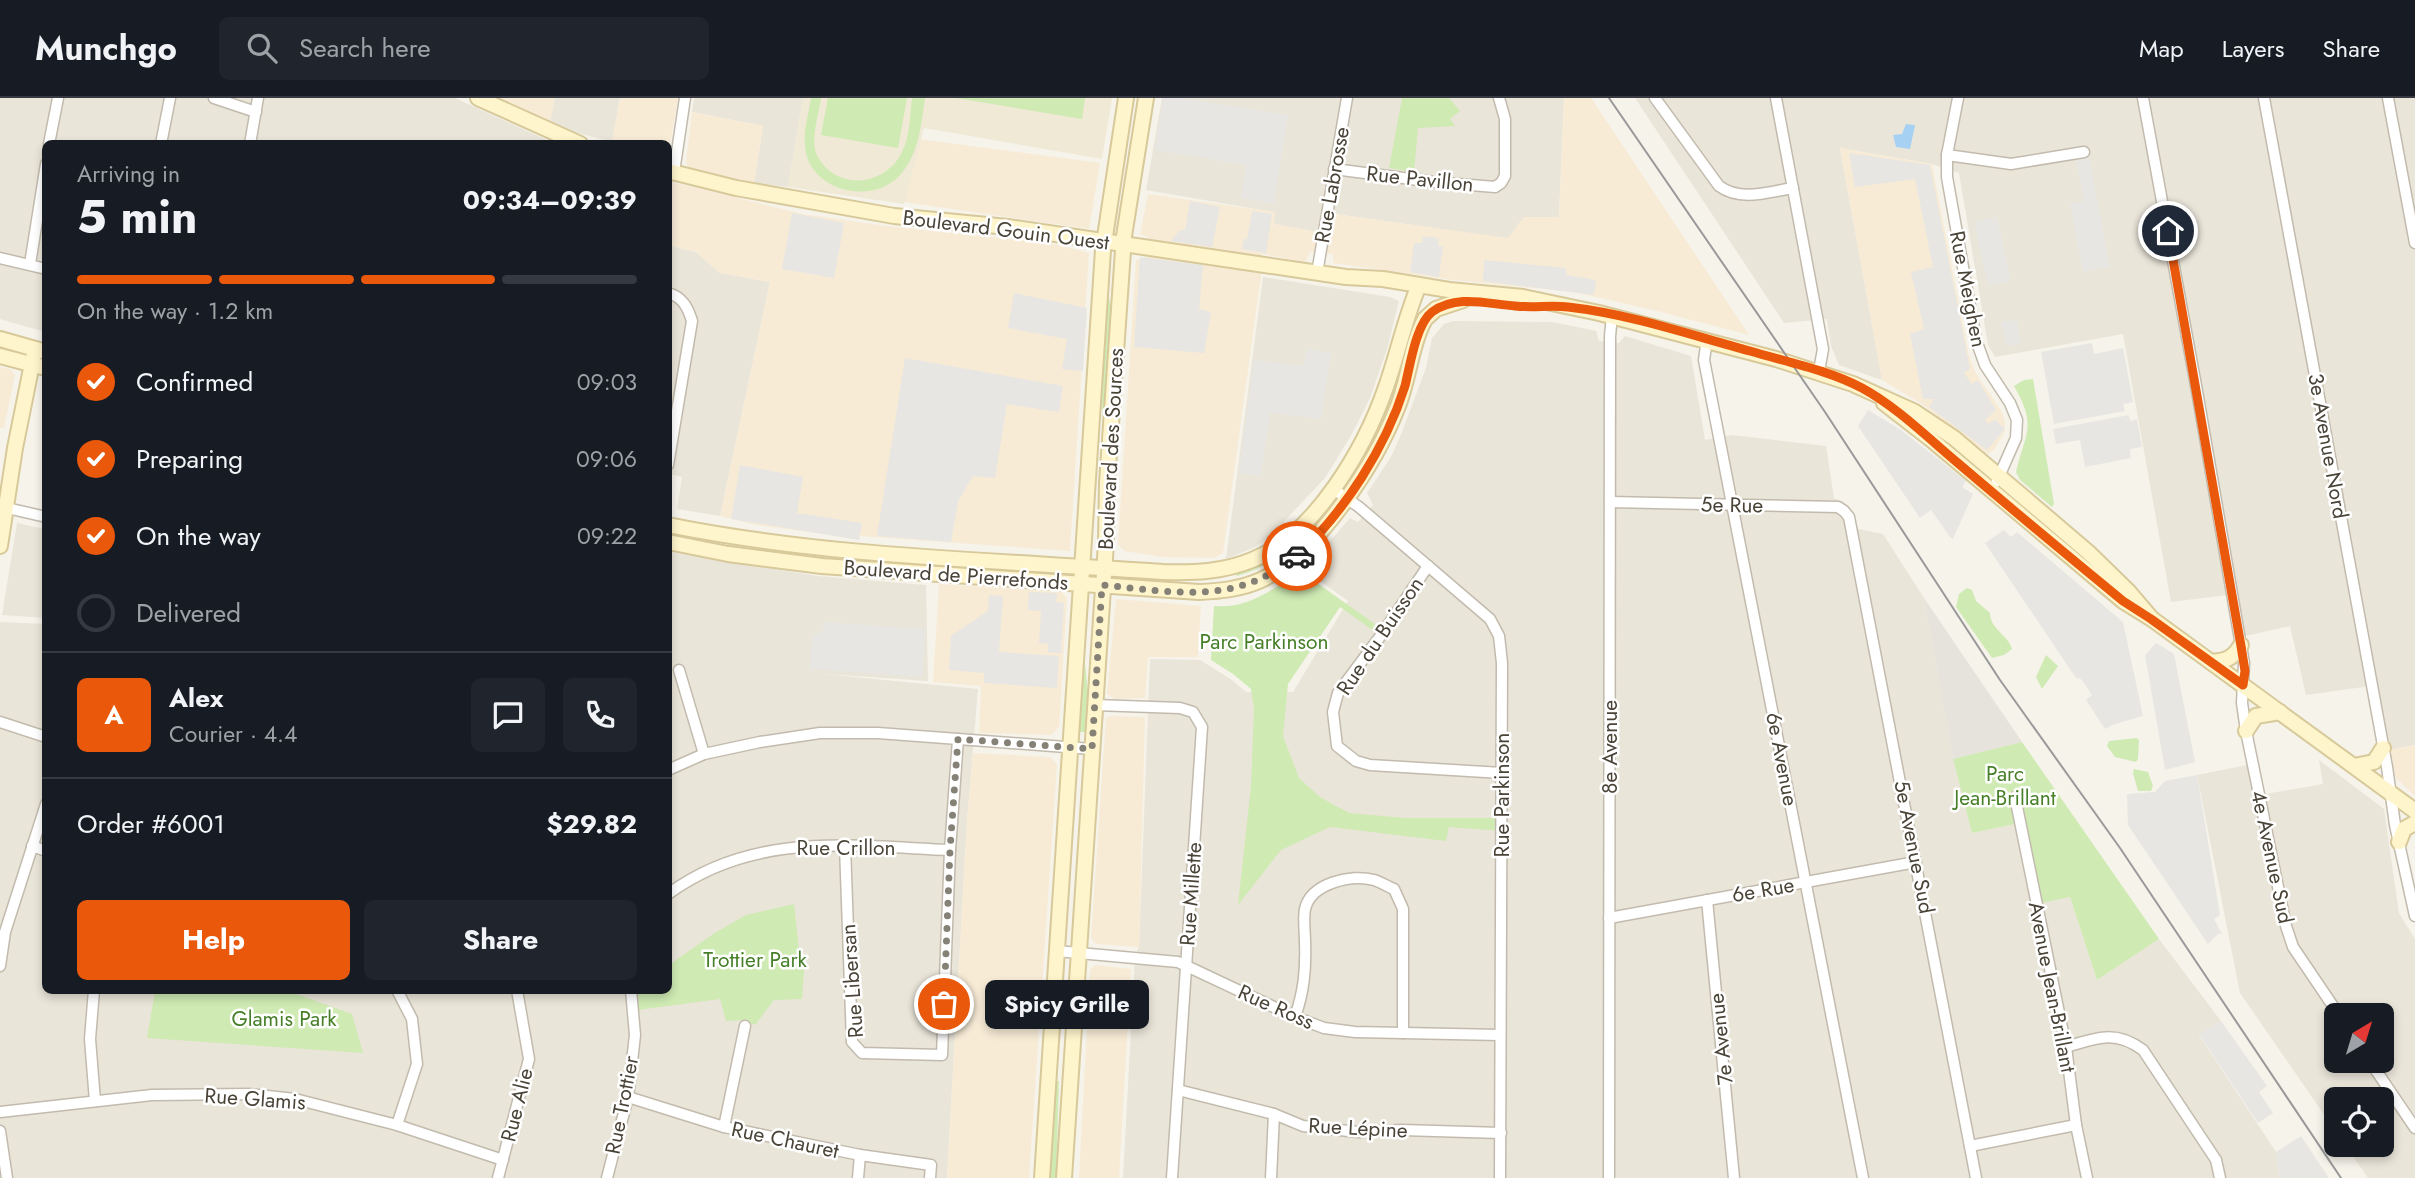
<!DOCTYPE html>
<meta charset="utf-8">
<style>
:root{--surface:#171b24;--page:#20242c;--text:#f1f3f6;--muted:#9ea1a6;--line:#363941;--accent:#ea580c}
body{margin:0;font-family:Jost,sans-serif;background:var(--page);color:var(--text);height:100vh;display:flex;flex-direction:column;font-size:26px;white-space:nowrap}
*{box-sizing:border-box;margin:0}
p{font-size:23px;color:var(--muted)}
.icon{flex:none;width:38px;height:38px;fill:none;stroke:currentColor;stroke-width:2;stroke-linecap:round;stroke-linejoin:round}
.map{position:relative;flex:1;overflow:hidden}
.panel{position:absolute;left:42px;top:42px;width:630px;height:854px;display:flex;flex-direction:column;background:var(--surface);border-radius:10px;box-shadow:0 4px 10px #0003}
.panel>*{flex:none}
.needle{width:46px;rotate:38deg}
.buttons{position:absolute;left:2324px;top:905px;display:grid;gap:14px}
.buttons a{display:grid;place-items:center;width:70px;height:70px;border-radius:10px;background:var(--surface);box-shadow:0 4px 10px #0003;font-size:35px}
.pin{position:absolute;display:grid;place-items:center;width:60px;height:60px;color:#fff;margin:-30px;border:4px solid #fff;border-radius:50%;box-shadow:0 2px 7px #0007}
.courier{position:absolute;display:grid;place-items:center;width:70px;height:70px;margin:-35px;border:5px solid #ea580c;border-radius:50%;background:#fff;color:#222;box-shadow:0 2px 9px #0007}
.bubble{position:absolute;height:49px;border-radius:10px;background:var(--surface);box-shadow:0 4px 10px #0003;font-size:23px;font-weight:700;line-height:49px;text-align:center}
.overview em{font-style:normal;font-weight:700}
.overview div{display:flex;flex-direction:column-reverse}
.overview{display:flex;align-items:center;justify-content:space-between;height:119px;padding:0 35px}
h1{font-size:46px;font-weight:700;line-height:52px}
.bar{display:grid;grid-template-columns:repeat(4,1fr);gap:10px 7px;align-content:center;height:84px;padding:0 35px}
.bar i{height:9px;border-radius:5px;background:var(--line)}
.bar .current{background:var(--accent)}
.bar p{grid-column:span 4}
.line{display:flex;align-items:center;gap:18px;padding:0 35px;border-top:2px solid var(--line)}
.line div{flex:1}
.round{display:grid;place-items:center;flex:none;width:74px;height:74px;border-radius:10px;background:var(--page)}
ol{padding:0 35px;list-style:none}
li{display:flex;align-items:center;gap:21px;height:77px}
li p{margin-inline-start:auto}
li .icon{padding:7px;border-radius:50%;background:var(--accent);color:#fff;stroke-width:4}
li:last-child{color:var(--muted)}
li i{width:38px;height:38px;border:4px solid var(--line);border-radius:50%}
.action{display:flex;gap:14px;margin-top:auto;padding:14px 35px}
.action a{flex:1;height:80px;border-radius:10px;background:var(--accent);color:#fff;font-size:28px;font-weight:700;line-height:80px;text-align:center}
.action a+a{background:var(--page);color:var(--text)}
header{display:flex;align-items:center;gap:42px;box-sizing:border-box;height:98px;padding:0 35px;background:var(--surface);border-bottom:2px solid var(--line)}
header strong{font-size:33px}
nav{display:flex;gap:38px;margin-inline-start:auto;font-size:24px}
.search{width:490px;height:63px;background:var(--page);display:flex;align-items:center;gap:18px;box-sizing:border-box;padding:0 24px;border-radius:10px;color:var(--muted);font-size:26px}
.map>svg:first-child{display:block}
.residential{fill:#eae5d9;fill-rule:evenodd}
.commercial{fill:#f7ebd6}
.industrial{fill:#e6e2dc}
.education{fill:#efe9d5}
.green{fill:#cfeab3}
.parking{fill:#e7e6e2}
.water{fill:#a7d1f3}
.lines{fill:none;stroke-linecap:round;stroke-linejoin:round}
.street-casing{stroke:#c2bbad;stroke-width:13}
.secondary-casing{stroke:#d7c99a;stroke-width:18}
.street{stroke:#fff;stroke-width:10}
.secondary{stroke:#fff5cc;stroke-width:14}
.tram{stroke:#999;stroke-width:2}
.done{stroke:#868177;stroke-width:7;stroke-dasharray:0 12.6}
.route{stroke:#ea580c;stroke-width:9}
.labels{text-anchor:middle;stroke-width:5;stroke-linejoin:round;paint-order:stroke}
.street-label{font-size:21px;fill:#4a4438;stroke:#fff}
.park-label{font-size:21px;fill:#467f28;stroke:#fff}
</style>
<header>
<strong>Munchgo</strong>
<div class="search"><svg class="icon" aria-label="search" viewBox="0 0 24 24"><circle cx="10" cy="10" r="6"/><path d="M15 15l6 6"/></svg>Search here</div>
<nav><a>Map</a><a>Layers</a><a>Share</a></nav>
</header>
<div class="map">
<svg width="2415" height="1080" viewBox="0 0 2415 1080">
<rect width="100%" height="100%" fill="#f6f3eb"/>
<!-- residential -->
<g class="residential">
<path d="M0,0H455L553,45L46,46L45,234L0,221Z"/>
<path d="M555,0H620L612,44L575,34L550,23Z"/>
<path d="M694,0H803L788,89L754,85L763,28L692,14Z"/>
<path d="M1162,0H1564L1559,120L1524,119L1508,141L1322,114L1318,134L1274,126V114L1146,92Z"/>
<path d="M1635,0H2415V647L2389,652L2378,587L2306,597L2290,528L2236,540L2227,497L2171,504L2123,236L1995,259L1988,247L1959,75L1932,66L1840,50L1882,282L1839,267L1831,248L1827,221L1784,225Z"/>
<path d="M668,147L696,154L720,175L770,184L720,418L677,411L682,379L669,376Z"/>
<path d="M1263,179L1390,199L1399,203L1387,251L1370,300L1352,336L1325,380L1271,437L1255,449L1226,461Z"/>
<path d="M1453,223L1553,224L1596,233L1599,243L1619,245L1625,238L1691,258L1705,342L1732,337L1826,348L1834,400L1844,404L1851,411L1858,431L1883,436L1924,500L1953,661L1972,735L2020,725L2037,805L2070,799L2097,882L2159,841L2221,923L2199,937L2276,1054L2280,1080H1123L1135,858L1139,849L1150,561L1200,562L1232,582L1246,594H1293L1348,503L1305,472L1350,420L1358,424L1373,407L1367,395L1391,359L1402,334L1426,270L1432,240L1444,226Z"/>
<path d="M17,425L45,431V520L2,517Z"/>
<path d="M669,454L818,478L926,487L928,583L823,576L978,591L967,723L947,1080H0V524L45,526L46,892H668Z"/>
<path d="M2319,662L2384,711L2399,815L2415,841V1080H2368L2345,1047L2382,1046V1001H2336V1034L2240,895L2197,677L2247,667L2254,698L2323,686ZM2336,917H2382V962H2336Z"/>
</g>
<!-- commercial -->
<g class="commercial">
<path d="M501,0H555L550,23L502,2Z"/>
<path d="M620,0H678L669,52L668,46L612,44Z"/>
<path d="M1564,0H1591L1749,237L1661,214L1574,194L1453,182L1333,165V156L1310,154L1306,164L1262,156L1261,178L1223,455L1214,460L1163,459L1124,453L1118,446L1136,162L1145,161L1148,139L1140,136L1148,96L1275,114L1274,126L1318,134L1321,114L1508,140L1524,119H1559Z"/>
<path d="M692,14L763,28L754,85L688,69L686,64Z"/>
<path d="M919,41L1100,65L1089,131L904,104Z"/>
<path d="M1840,50L1932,66L1969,258L1975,274L2002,314L2005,324V333L1995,351L1988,356L1922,306L1882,282Z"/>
<path d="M668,83L803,116L886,128L1050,145L1089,155L1070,453L817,435L756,427L720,418L770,184L720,175L696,154L669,147Z"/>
<path d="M0,269L10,271L15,277L4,330H0Z"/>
<path d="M939,486L1062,494L1067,500L1059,629L1051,637L979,635L981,588L933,584Z"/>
<path d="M1116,501L1201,508L1198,559H1148L1145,600L1115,601L1107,596Z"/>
<path d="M1111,618L1145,619L1139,849L1096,846L1091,840L1106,620Z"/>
<path d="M2415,647V698L2394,678L2389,652Z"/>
<path d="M973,655L1050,659L1057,666L1029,1080H947L967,723Z"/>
<path d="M1095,867L1131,871L1119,1080H1079L1090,872Z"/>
</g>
<!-- industrial -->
<path class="industrial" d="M1924,500L2022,644L1953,661Z"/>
<!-- education -->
<path class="education" d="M803,0H1112L1102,61L924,30L904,106L788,89Z"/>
<!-- green -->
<g class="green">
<path d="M811,0H821C819,17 809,43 818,59C837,94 886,88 902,54C910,39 910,17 912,0H925C921,27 919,55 901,76C873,109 808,93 805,48C803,33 809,15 811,0Z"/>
<path d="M828,0H907L898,50L821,37Z"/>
<path d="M956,0H1085L1082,21Z"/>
<path d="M1402,0H1449L1460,13L1450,21L1455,28L1418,30L1414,74L1389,70Z"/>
<path d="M1107,199H1109L1112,214L1104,348L1101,288Z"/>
<path d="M2033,281L2054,406L2052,409L2020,382L2016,374C2026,333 2037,328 2014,288L2024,282Z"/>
<path d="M1330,403L1333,406C1307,439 1280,466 1237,478L1236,473Z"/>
<path d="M1300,473L1382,531L1378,536L1340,509L1288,586L1283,638L1299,680L1320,699L1349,715L1405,720H1502V733L1449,729L1446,743L1330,729L1281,752L1238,807L1251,688L1254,611L1251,591L1233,576L1211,562L1214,508C1247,511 1274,491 1300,473Z"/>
<path d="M1967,490L1972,492L1976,503L1990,515C1990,531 2008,537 2012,551L2004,557L1992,560L1956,509L1959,496Z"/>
<path d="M1084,555L1088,595L1085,634H1079Z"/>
<path d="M2046,557L2058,568L2042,591L2036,579Z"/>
<path d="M2137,640L2139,643L2138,661L2136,664L2115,659L2107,648L2109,643Z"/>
<path d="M2022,644L2159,841L2097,882L2070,799L2037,806L2020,725L1972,735L1953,661Z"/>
<path d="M2134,671L2148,674L2153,688L2151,693H2138L2133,675Z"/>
<path d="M794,806L799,852L804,873L802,901L774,902L755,927L743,922L726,923L720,901L638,912L636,893L668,892L669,867L713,836L746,817Z"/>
<path d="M155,893H288L352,916L363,955L147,940Z"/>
<path d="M1057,983H1059L1056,1080H1050Z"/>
</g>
<!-- parking -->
<g class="parking">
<path d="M1163,0H1179L1288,17L1274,105L1241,100L1246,67L1155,52Z"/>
<path d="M1849,55L1930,67L1970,271L1964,275L1972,286L1978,282L1996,312L1985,322L1989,326L1995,321L2005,331L1987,352L1929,309L1934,301H1923L1910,236L1924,231L1911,174L1933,169L1915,81L1855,89Z"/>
<path d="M2089,59L2110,169L2083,174L2070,106L2084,103L2076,62Z"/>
<path d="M1190,103L1220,109L1212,149L1171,143L1180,132H1185Z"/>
<path d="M1252,113L1272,116L1266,155L1242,151L1244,141H1247Z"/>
<path d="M792,115L844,125L834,180L782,171Z"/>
<path d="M1997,119L2011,183L1988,188L1974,124Z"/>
<path d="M1423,138L1439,140L1438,148H1443L1439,179L1410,174L1414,145H1422Z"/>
<path d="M1140,159L1203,167L1199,211L1211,214L1204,255L1134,249Z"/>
<path d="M1484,162L1566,170L1567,177L1596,182L1594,197L1483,183Z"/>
<path d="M1014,195L1087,210L1083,273L1062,271L1067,241L1008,230Z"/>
<path d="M2017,222L2021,246L2006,248L2001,224Z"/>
<path d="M2092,245L2094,256L2123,250L2133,304L2123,306L2125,313L2054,326L2041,254Z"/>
<path d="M1307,251L1331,255L1321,321L1270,315L1261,378L1239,375L1254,262L1303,268Z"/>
<path d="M905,260L1063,288L1059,314L1007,306L995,380L973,378L958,403L951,444L877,438Z"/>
<path d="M1868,312L1901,332L1966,383L1962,389L1973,396L1953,441L1951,440L1931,412L1920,420L1858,328Z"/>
<path d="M2129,317L2130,323L2137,321L2142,349L2130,351L2131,360L2085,369L2080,342L2056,346L2053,331Z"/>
<path d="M740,367L803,379L797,415L862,425L859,442L731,421Z"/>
<path d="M2004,432L2011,439L2017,434L2123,524L2143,618L2112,627L2105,631L2086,602L2092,597L2081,581L2076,580L1985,445Z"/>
<path d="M1029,494L1057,495L1056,504L1064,505L1061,555L1048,554V546L1039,545L1041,513L1028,512Z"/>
<path d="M989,497L1003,498L999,554L1059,558L1057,590L984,585V575L949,572L951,538L988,513Z"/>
<path d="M824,524L925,531L922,579L810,571L812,538L823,533Z"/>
<path d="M2156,545L2174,556L2195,664L2165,672L2145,557Z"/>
<path d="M2197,677L2220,817L2214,821L2222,836H2218L2208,846L2128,727L2127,696L2155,694L2165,683Z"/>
<path d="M2221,923L2267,988L2259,994L2273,1015L2258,1025L2199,936Z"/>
<path d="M2301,1038L2329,1080H2280L2276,1054Z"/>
</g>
<!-- water -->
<path class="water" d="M1906,26L1915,27L1910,51L1896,49L1893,37L1902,36Z"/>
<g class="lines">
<!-- street casing -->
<g class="street-casing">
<g id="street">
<path d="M214,0L256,14"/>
<path d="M1655,0L1719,88C1741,104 1768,94 1793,90"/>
<path d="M1776,0L1823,251L1819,273"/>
<path d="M1958,0L1947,57V79L1976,242L1985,267L2010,305L2017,322L2016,340L1997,383"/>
<path d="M2143,0L2197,293L2244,565L2242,605L2246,633L2286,828L2293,849L2339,917"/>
<path d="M2264,0L2387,669L2395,727L2415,818"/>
<path d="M2388,0L2415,145"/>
<path d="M49,46L58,0"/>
<path d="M161,46L170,0"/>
<path d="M250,46L258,0"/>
<path d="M1947,57L2011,66L2084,54"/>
<path d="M1334,71L1434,84L1495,89L1501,85L1505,78V21L1499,0"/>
<path d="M674,74L685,0"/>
<path d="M0,160L46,171"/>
<path d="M30,166L46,66"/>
<path d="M1317,175L1347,0"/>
<path d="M668,195C683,199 688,210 692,223L668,367"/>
<path d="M1707,241L1704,262L1863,1080"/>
<path d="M1332,390L1359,409L1490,521L1499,538L1502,565L1500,1080"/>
<path d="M1610,404L1838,409L1844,413L1849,419L1976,1080"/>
<path d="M7,410L46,419"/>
<path d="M1428,468L1382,536L1338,595L1333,614L1337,648L1356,663L1370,667L1502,675"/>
<path d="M679,572L704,656"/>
<path d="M1095,607L1180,610L1193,614L1202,629L1172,1080"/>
<path d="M0,624L46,639"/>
<path d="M668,672L704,656L760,644L820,635H878L1092,651"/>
<path d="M2015,699L2066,949L2076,1027L2087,1080"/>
<path d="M32,748L46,753"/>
<path d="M845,748L852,944L862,955L942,957L950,752L958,641"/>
<path d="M668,796C754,733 851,748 950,752"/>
<path d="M1707,802L1734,1080"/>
<path d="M1609,820L1916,764"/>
<path d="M1057,853L1178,864L1295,919L1324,930L1355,934L1500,937"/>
<path d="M0,868L5,834L46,706"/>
<path d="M94,892L90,941L95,1003"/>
<path d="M1295,919C1304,893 1306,871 1305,844C1305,834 1303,821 1305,811C1311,785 1351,776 1374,782C1381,784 1388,789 1394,791L1403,811V935"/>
<path d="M2066,949C2096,940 2115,931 2143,952L2216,1062L2220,1080"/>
<path d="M2369,962L2415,1030"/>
<path d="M1178,992L1274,1016L1303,1028L1358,1034L1402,1032L1501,1035"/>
<path d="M628,999L724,1029L860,1057L931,1067L930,1080"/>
<path d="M0,1014L152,997L248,996L295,1001L397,1027L503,1062"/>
<path d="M397,1027L417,966L412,921L397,892"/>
<path d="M724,1029L745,928"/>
<path d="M0,1033L7,1080"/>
<path d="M1970,1048L2076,1027"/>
<path d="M498,1080L529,961L517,892"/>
<path d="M607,1080L628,999L635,937L631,892"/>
<path d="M858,1080L860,1057"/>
<path d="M1271,1080L1274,1016"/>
<path d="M1609,1080L1610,238L1612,218"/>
</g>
</g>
<!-- secondary casing -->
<g class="secondary-casing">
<g id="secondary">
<path d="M478,0L580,46"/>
<path d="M668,73L736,90L894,118L1008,129L1346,179L1383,181L1449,192L1523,199L1599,215L1776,261L1853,286L1915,314L1954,340L2088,454L2129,494L2152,521"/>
<path d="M0,241L46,254"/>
<path d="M0,258L46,270"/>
<path d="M1884,305L1933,343L2123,503L2152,521L2415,713"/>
<path d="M668,427C832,460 998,462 1163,474C1194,475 1223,474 1252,462C1315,437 1365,350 1386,289C1398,255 1405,220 1419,187"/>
<path d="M668,444L728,456L822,468L1199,494C1221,493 1241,491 1261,482C1318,455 1376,365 1398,308C1409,280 1411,247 1425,221L1436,211L1463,202"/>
<path d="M0,448L15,350L35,251"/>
<path d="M2211,564C2225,563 2233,561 2241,547"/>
<path d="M2246,633L2256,618L2280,614"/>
<path d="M2354,668L2374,664L2383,650"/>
<path d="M2399,744L2404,731L2415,725"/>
<path d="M1042,1080L1103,152L1126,0"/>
<path d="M1064,1080L1106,445L1107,385L1124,138L1146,0"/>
</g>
</g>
<!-- street -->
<use href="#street" class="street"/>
<!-- secondary -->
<use href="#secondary" class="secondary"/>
<!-- tram -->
<path class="tram" d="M1609,0L1825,314L2000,582L2120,750L2341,1080"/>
</g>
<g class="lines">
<!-- done -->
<path class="done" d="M944,906L950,752L958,641L1092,651L1102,487C1175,494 1235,508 1297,458"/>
<!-- route -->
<path class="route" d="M1297,458C1345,413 1385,351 1405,288C1410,268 1416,226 1432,214C1457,196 1487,206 1515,208C1533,210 1551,207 1568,209C1630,216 1691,237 1750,253C1787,264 1828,272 1862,290C1897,309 1928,340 1959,366C2013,412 2068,458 2123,503L2151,521L2243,587L2245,573L2241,548L2168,133"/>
</g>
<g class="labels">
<!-- street labels -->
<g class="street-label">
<text transform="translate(1420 81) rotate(6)" y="7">Rue Pavillon</text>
<text transform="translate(1332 87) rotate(-80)" y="7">Rue Labrosse</text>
<text transform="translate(1006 132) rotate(7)" y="7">Boulevard Gouin Ouest</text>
<text transform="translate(1968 191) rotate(79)" y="7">Rue Meighen</text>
<text transform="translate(2328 348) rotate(80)" y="7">3e Avenue Nord</text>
<text transform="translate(1111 351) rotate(-87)" y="7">Boulevard des Sources</text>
<text transform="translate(1732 407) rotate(1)" y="7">5e Rue</text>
<text transform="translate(956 477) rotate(4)" y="7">Boulevard de Pierrefonds</text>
<text transform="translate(1380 538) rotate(-56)" y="7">Rue du Buisson</text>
<text transform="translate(1610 649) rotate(-90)" y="7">8e Avenue</text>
<text transform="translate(1782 661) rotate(79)" y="7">6e Avenue</text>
<text transform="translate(1502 697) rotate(-90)" y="7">Rue Parkinson</text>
<text transform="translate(1914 749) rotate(79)" y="7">5e Avenue Sud</text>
<text x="846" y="757">Rue Crillon</text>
<text transform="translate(2272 759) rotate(78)" y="7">4e Avenue Sud</text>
<text transform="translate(1763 792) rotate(-10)" y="7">6e Rue</text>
<text transform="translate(1191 796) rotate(-86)" y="7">Rue Millette</text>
<text transform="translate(852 883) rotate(-94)" y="7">Rue Libersan</text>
<text transform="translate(2052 889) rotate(79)" y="7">Avenue Jean-Brillant</text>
<text transform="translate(1276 909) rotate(24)" y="7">Rue Ross</text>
<text transform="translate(1721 941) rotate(-96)" y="7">7e Avenue</text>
<text transform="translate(255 1001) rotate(4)" y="7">Rue Glamis</text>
<text transform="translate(517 1007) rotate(-76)" y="7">Rue Alie</text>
<text transform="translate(622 1007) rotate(-79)" y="7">Rue Trottier</text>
<text transform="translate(1358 1030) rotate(3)" y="7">Rue Lépine</text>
<text transform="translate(785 1042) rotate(12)" y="7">Rue Chauret</text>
</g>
<!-- park labels -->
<g class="park-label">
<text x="1264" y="551">Parc Parkinson</text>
<text x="2005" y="683">Parc<tspan x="2005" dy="24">Jean-Brillant</tspan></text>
<text x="755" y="869">Trottier Park</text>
<text x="284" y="928">Glamis Park</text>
</g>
</g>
</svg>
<div class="buttons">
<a><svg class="needle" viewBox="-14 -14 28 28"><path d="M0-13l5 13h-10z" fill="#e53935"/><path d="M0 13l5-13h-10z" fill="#9ea1a6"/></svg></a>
<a><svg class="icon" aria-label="locate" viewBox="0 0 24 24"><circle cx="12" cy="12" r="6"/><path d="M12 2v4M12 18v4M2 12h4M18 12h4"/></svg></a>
</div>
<div class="pin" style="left:944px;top:906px;background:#ea580c"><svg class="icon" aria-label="bag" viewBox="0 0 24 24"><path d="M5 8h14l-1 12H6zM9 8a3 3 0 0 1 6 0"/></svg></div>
<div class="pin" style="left:2168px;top:133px;background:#1f2937"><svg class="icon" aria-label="home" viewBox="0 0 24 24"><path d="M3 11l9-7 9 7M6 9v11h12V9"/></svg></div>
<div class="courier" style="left:1297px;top:458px"><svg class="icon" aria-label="car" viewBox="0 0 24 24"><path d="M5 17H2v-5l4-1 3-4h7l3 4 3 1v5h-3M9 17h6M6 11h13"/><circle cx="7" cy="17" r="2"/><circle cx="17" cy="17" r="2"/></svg></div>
<div class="bubble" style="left:985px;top:882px;width:164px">Spicy Grille</div>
<section class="panel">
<div class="overview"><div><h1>5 min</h1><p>Arriving in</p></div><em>09:34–09:39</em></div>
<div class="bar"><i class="current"></i><i class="current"></i><i class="current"></i><i></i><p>On the way · 1.2 km</p></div>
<ol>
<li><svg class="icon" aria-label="check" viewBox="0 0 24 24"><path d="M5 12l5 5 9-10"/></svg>Confirmed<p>09:03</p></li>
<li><svg class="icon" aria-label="check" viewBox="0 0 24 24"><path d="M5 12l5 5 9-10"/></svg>Preparing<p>09:06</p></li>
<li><svg class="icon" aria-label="check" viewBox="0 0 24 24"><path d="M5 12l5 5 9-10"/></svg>On the way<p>09:22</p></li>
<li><i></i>Delivered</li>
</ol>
<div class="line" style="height:126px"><b class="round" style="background:var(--accent);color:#fff">A</b><div><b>Alex</b><p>Courier · 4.4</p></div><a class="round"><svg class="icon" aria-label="chat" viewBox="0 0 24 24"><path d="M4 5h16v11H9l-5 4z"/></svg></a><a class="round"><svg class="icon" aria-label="phone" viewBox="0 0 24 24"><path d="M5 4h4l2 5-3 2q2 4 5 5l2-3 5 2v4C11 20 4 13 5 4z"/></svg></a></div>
<div class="line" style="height:91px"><div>Order #6001</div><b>$29.82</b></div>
<div class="action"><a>Help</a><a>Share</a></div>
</section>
</div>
